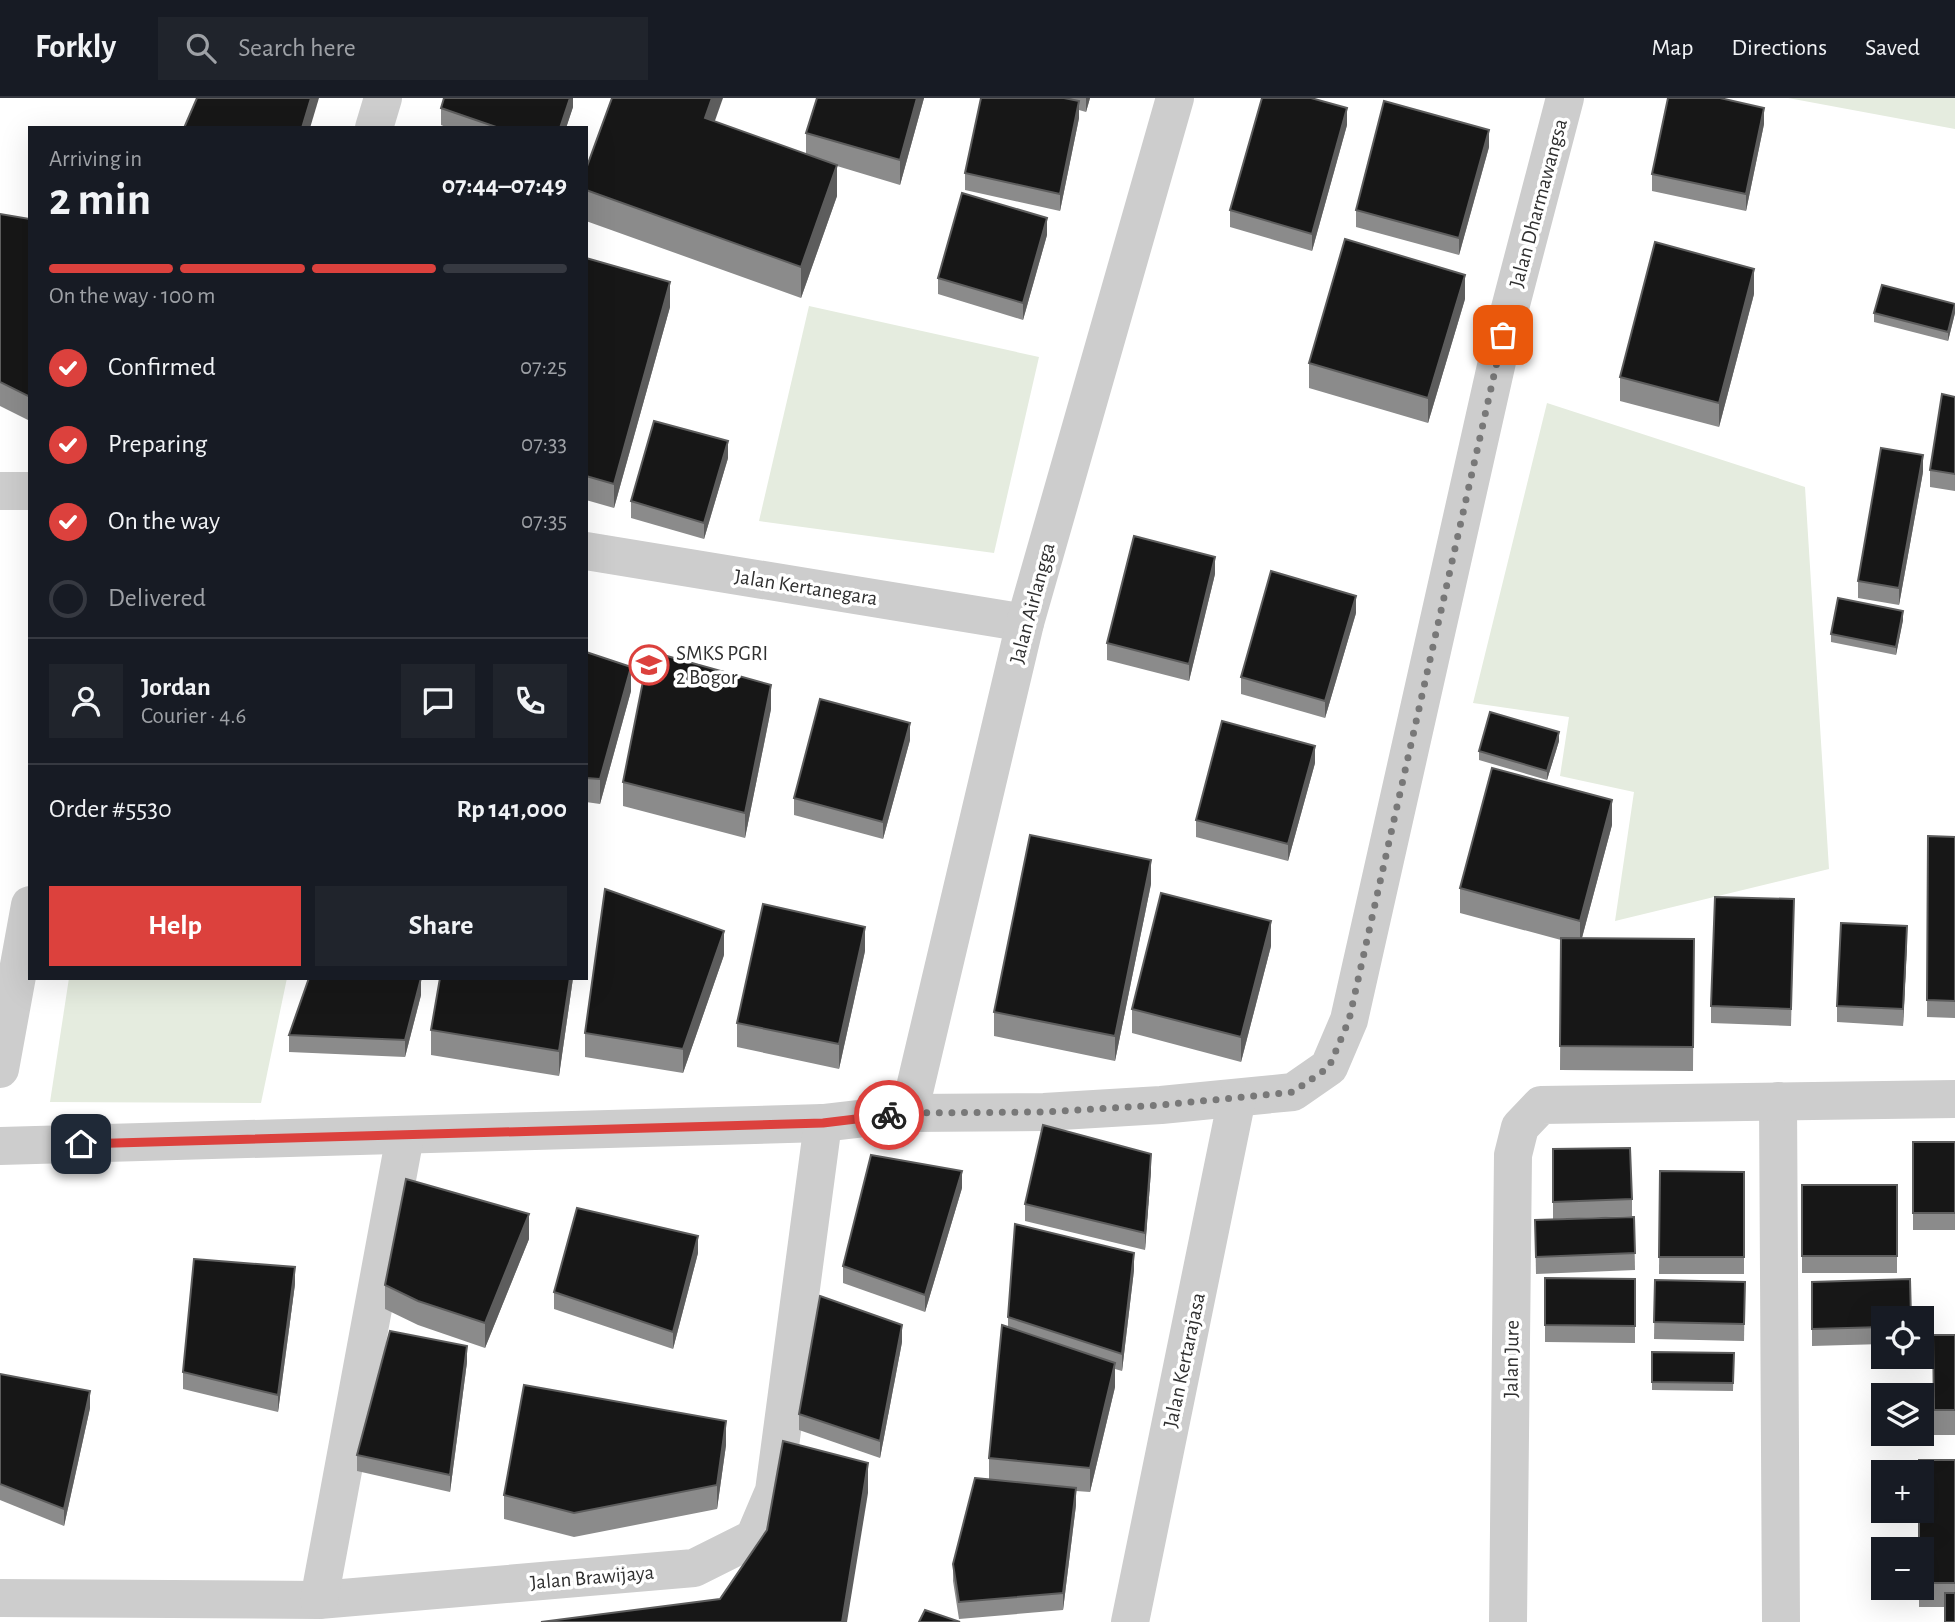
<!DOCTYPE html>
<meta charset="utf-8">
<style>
:root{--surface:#171b24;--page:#20242c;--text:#f1f3f6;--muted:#9ea1a6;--line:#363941;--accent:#dc413d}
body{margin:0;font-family:"Alegreya Sans",sans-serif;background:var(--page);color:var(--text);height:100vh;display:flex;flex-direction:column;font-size:26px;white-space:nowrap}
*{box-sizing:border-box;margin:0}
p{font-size:23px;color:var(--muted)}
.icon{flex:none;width:38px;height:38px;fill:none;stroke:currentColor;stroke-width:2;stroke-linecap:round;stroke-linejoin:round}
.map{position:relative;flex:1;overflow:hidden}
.drawer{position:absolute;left:28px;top:28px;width:560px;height:854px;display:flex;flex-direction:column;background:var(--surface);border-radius:0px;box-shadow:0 7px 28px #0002}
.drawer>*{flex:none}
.buttons{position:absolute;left:1871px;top:1208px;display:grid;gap:14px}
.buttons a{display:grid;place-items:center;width:63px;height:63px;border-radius:0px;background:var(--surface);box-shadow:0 7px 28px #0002;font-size:35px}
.pin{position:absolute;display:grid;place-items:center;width:60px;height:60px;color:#fff;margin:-30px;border-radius:14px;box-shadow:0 4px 10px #0006}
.courier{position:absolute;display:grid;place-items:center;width:70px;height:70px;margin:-35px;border:5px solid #dc413d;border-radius:50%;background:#fff;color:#222;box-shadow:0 2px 9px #0007}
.summary em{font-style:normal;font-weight:700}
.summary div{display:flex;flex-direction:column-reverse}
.summary{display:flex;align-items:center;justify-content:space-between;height:119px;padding:0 21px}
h1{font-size:46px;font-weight:700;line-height:52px}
.bar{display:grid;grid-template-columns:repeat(4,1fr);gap:10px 7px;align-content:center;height:84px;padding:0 21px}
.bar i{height:9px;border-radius:5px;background:var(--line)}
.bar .active{background:var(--accent)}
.bar p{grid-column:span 4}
.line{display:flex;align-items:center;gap:18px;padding:0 21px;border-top:2px solid var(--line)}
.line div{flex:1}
.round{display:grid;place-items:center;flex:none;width:74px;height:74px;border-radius:0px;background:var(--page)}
ol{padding:0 21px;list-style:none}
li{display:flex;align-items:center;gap:21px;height:77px}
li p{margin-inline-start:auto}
li .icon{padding:7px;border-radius:50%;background:var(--accent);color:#fff;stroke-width:4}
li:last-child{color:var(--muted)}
li i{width:38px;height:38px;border:4px solid var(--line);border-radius:50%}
.primary-button{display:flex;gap:14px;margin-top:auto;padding:14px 21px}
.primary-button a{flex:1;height:80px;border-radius:0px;background:var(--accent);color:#fff;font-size:28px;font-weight:700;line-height:80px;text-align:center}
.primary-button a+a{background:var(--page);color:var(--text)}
header{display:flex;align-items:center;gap:42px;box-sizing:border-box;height:98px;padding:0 35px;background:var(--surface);border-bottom:2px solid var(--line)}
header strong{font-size:33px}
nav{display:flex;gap:38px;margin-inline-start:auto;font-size:24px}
.search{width:490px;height:63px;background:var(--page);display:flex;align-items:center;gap:18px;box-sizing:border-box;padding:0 24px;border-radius:0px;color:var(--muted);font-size:26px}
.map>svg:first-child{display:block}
.green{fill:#e5ecdf}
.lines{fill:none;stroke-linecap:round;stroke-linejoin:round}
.minor{stroke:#cdcdcd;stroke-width:38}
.wall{fill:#8b8b8b}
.shaded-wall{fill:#5d5d5d}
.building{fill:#171717;stroke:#5d5d5d;stroke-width:2}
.done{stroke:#787878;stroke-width:7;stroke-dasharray:0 12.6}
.route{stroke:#dc413d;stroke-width:9}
.labels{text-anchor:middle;stroke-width:7;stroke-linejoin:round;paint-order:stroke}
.street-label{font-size:21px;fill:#303030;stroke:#fff}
.poi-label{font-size:21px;fill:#303030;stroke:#fff;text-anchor:start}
</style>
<header>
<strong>Forkly</strong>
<div class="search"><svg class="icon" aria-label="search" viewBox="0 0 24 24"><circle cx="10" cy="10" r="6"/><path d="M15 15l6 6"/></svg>Search here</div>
<nav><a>Map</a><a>Directions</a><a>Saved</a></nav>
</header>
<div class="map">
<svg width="1955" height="1524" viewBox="0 0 1955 1524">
<rect width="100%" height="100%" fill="#fff"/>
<!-- green -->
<g class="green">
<path d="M1788,0H1955V31Z"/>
<path d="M809,208L1039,259L994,455L759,423Z"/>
<path d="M1547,305L1805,389L1829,771L1615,823L1634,694L1560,678L1569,619L1473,605Z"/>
<path d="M69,880H287L261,1005L50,1004Z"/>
</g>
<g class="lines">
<!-- minor -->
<g class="minor">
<path d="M374,30L383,0"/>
<path d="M0,393H30"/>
<path d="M586,453L1025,525"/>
<path d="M0,971L30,807"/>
<path d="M1778,1003L1781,1524"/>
<path d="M909,1015L1025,525L1175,0"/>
<path d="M0,1048L823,1025L909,1015L1044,1014L1161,1007L1293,994L1329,969L1349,922L1503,237L1565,0"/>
<path d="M0,1500L319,1502L694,1470L754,1440L774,1393L823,1025"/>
<path d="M319,1502L405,1038"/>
<path d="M1130,1524L1237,1000"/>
<path d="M1508,1524L1513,1057L1520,1029L1541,1007L1955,1001"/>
</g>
</g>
<!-- wall -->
<g class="wall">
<path d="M573,0V9L566,30H448L441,27V10Z"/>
<path d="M924,0L900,87L837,68V98L801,200L586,123V71L715,24L806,56V35Z"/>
<path d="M981,0H1090L1086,14L1079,12V20L1060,113L965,92V75Z"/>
<path d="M1764,26L1746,113L1652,93V76Z"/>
<path d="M1347,27L1312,153L1230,129V112Z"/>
<path d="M1489,49L1459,157L1356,129V112Z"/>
<path d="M0,116L30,121V323L0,308Z"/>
<path d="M1047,137L1023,222L938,196V180Z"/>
<path d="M586,160L670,209L614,410L586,402Z"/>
<path d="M1754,196L1719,329L1620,303V279Z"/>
<path d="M1465,201L1428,325L1309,290V265Z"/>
<path d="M1874,215H1955L1948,243L1874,224Z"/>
<path d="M1955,299V393L1930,389V372Z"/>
<path d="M728,360L704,441L631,420V403Z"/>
<path d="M1923,374L1899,507L1858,500V483Z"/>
<path d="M1215,476L1189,583L1107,562V545Z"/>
<path d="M1356,515L1325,620L1241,596V579Z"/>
<path d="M1903,522L1896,557L1831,544V536Z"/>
<path d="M586,554L631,593L600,706L586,704Z"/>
<path d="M771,611L745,740L623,708V684Z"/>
<path d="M910,642L883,741L794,717V700Z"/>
<path d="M1559,643L1547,682L1479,662V653Z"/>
<path d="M1315,665L1288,763L1196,739V722Z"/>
<path d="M1612,727L1582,840L1694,841L1693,973L1560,972L1561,842L1460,815V790Z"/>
<path d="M1928,738L1955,739V920L1927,919Z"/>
<path d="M1151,786L1115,963L994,938V914Z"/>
<path d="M1794,818L1791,928L1711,925V908Z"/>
<path d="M1907,845L1903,928L1837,924V908Z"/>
<path d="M1271,848L1241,964L1132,935V911Z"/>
<path d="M865,853L839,971L737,949V925Z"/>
<path d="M724,857L683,975L585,959V935Z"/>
<path d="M440,880H573L559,978L431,957V932Z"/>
<path d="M421,897L405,959L289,954V937Z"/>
<rect x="1913" y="1044" width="42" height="88"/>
<path d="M1553,1051L1632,1101V1118L1553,1121Z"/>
<path d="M1151,1073L1145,1152L1025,1123V1106Z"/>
<path d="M1660,1073L1744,1074V1176H1659Z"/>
<rect x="1802" y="1087" width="95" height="88"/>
<path d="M962,1090L925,1214L843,1185V1168Z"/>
<path d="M1634,1119L1635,1172L1536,1176L1535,1122Z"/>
<path d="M529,1141L485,1250L418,1227L385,1211V1187Z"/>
<path d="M698,1155L673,1251L554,1211V1194Z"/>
<path d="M1134,1172L1122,1273L1115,1271V1289L1090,1394L1076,1393V1407L1063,1512L959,1521L953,1483V1466L989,1381V1360L1008,1229V1219Z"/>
<path d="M1545,1180L1635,1181V1245L1545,1244Z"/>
<path d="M1655,1182L1745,1184L1744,1243L1654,1241Z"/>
<path d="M1812,1184L1883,1220V1246L1812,1248Z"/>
<path d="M295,1186L278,1314L183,1291V1274Z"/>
<path d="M1933,1237H1955V1337H1934Z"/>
<path d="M902,1244L880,1360L799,1332V1316Z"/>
<path d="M1652,1254L1734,1255L1733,1293L1652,1292Z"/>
<path d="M467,1264L450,1394L357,1373V1357Z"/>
<path d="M0,1276L90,1310L64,1428L0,1402Z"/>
<path d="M726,1347L717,1411L574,1439L504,1421V1397Z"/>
<path d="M1955,1362V1524L1945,1509H1919V1489H1922V1451Z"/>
</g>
<!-- shaded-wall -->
<g class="shaded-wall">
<path d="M311,0H319L310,30H302Z"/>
<path d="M570,0H573V9L566,30H560Z"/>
<path d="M712,0H723L705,51V20Z"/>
<path d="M917,0H924L900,87V62Z"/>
<path d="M1086,0H1090L1086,14Z"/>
<path d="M1079,3V20L1060,113V96Z"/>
<path d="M1347,10V27L1312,153V136Z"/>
<path d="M1764,10V26L1746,113V96Z"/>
<path d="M1489,32V49L1459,157V140Z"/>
<path d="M837,67V98L801,200V169Z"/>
<path d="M1047,120V137L1023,222V205Z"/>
<path d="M1754,171V196L1719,329V305Z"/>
<path d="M1465,177V201L1428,325V300Z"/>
<path d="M670,184V209L614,410V386Z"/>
<path d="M1955,206V215L1948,243V234Z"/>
<path d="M728,343V360L704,441V425Z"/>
<path d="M1923,357V374L1899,507V490Z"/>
<path d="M1215,459V476L1189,583V566Z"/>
<path d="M1356,498V515L1325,620V603Z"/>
<path d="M1903,513V522L1896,557V549Z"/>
<path d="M631,569V593L600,706V681Z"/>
<path d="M771,587V611L745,740V715Z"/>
<path d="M910,625V642L883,741V724Z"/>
<path d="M1559,634V643L1547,682V673Z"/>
<path d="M1315,648V665L1288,763V746Z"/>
<path d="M1612,702V727L1580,847V823Z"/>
<path d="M1151,762V786L1115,963V938Z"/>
<path d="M1271,823V848L1241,964V939Z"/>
<path d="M1907,828V845L1903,928V911Z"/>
<path d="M865,829V853L839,971V946Z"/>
<path d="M724,833V857L683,975V951Z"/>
<path d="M421,880V897L405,959V942Z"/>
<path d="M570,880H573L559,978V953Z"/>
<path d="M1151,1056V1073L1145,1152V1135Z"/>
<path d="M962,1073V1090L925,1214V1197Z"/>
<path d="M529,1116V1141L485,1250V1225Z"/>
<path d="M698,1138V1155L673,1251V1234Z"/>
<path d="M1134,1155V1172L1122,1273V1256Z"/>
<path d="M295,1169V1186L278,1314V1297Z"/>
<path d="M902,1227V1244L880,1360V1343Z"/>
<path d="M467,1248V1264L450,1394V1377Z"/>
<path d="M1115,1265V1289L1090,1394V1370Z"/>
<path d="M90,1293V1310L64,1428V1411Z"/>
<path d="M726,1323V1347L717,1411V1387Z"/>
<path d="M868,1365V1395L847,1524H842Z"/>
<path d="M1076,1390V1407L1063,1512V1495Z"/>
</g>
<!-- building -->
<g class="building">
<path d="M197,0H311L302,30H184Z"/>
<path d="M444,0H570L560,30H499L441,10Z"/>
<path d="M612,0H712L705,20L837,67L801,169L586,92V71Z"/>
<path d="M817,0H917L900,62L806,35Z"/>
<path d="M981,0H1064L1079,3L1060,96L965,75Z"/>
<path d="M1262,0H1311L1347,10L1312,136L1230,112Z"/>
<path d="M1668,0H1720L1764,10L1746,96L1652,76Z"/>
<path d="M1384,3L1489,32L1459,140L1356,112Z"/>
<path d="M962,95L1047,120L1023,205L938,180Z"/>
<path d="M0,116L30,121V299L0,284Z"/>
<path d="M1345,141L1465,177L1428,300L1309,265Z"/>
<path d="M1655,144L1754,171L1719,305L1620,279Z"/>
<path d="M586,160L670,184L614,386L586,378Z"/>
<path d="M1882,187L1955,206L1948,234L1874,215Z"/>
<path d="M1942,296L1955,299V376L1930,372Z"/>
<path d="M654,323L728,343L704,425L631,403Z"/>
<path d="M1881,350L1923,357L1899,490L1858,483Z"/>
<path d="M1134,438L1215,459L1189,566L1107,545Z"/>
<path d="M1271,473L1356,498L1325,603L1241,579Z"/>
<path d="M1838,500L1903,513L1896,549L1831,536Z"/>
<path d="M649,553L771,587L745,715L623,684Z"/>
<path d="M586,554L631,569L600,681L586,680Z"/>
<path d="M820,601L910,625L883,724L794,700Z"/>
<path d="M1490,614L1559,634L1547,673L1479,653Z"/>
<path d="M1222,623L1315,648L1288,746L1196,722Z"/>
<path d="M1492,670L1612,702L1580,823L1460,790Z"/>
<path d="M1030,737L1151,762L1115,938L994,914Z"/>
<path d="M1928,738L1955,739V903L1927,902Z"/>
<path d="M605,791L724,833L683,951L585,935Z"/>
<path d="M1161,795L1271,823L1241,939L1132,911Z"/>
<path d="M1715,799L1794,801L1791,911L1711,908Z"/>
<path d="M763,806L865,829L839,946L737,925Z"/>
<path d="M1841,825L1907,828L1903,911L1837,908Z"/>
<path d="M1561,840L1694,841L1693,949L1560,948Z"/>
<path d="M309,880H421L405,942L289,937Z"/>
<path d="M440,880H570L559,953L431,932Z"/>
<path d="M1043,1027L1151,1056L1145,1135L1025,1106Z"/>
<rect x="1913" y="1044" width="42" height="71"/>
<path d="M1630,1050L1632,1101L1553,1104V1051Z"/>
<path d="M871,1057L962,1073L925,1197L843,1168Z"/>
<path d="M1660,1073L1744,1074V1159H1659Z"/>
<path d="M406,1081L529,1116L485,1225L418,1203L385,1187Z"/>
<rect x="1802" y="1087" width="95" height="71"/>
<path d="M577,1110L698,1138L673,1234L554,1194Z"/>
<path d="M1634,1119L1635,1155L1536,1159L1535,1122Z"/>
<path d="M1015,1126L1134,1155L1122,1256L1008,1219Z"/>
<path d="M194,1161L295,1169L278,1297L183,1274Z"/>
<path d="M1545,1180L1635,1181V1228L1545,1227Z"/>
<path d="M1910,1181L1911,1220H1883V1229L1812,1231V1184Z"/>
<path d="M1655,1182L1745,1184L1744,1226L1654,1224Z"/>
<path d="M820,1198L902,1227L880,1343L799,1316Z"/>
<path d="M1002,1227L1115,1265L1090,1370L989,1360Z"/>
<path d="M390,1233L467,1248L450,1377L357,1357Z"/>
<path d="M1933,1237H1955V1312H1934Z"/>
<path d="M1652,1254L1734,1255L1733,1285L1652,1284Z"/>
<path d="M0,1276L90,1293L64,1411L0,1386Z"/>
<path d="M524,1287L726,1323L717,1387L574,1415L504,1397Z"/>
<path d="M783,1343L868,1365L842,1524H541L720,1501L767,1432Z"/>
<path d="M1919,1362H1955V1485H1922V1451H1919V1412H1922V1374H1919Z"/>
<path d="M975,1380L1076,1390L1063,1495L959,1504L953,1466Z"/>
<rect x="1945" y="1495" width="10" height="29"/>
<path d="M925,1512L960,1524H919Z"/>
</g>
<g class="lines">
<!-- done -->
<path class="done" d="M889,1017L909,1015L1044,1014L1161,1007L1274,996L1293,994L1329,969L1349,922L1503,237"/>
<!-- route -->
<path class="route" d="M81,1046L823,1025L889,1017"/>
</g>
<!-- icons -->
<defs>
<g id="school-ring" transform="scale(2.0125)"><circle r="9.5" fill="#fff" stroke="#dc413d" stroke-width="1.5"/><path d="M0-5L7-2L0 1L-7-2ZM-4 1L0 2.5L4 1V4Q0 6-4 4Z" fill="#dc413d"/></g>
</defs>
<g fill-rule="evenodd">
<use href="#school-ring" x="649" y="567"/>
</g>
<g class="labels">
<!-- street labels -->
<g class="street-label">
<text transform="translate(1538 105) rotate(-75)" y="7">Jalan Dharmawangsa</text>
<text transform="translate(806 489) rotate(9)" y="7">Jalan Kertanegara</text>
<text transform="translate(1032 505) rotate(-75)" y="7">Jalan Airlangga</text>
<text transform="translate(1511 1261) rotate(-89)" y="7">Jalan Jure</text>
<text transform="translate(1184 1262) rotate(-78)" y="7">Jalan Kertarajasa</text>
<text transform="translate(592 1479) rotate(-5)" y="7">Jalan Brawijaya</text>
</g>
<!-- poi labels -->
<g class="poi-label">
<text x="676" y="562">SMKS PGRI<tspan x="676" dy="24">2 Bogor</tspan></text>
</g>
</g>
</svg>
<div class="buttons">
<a><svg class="icon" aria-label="locate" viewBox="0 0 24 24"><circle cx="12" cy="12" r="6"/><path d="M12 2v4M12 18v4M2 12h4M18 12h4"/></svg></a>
<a><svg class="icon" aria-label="layers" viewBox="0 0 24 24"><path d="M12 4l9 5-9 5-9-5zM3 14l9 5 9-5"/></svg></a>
<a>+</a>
<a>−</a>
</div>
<div class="pin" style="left:1503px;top:237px;background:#ea580c"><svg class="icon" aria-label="bag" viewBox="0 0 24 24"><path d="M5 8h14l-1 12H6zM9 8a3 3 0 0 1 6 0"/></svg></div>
<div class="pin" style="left:81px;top:1046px;background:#1f2937"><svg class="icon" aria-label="home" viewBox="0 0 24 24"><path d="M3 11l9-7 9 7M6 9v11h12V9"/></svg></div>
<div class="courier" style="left:889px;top:1017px"><svg class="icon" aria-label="bike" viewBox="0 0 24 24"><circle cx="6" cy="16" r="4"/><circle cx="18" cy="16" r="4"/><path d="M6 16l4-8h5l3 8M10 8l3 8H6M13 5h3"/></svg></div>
<section class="drawer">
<div class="summary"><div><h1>2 min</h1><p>Arriving in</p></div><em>07:44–07:49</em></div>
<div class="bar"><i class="active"></i><i class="active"></i><i class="active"></i><i></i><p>On the way · 100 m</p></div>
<ol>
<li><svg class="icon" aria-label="check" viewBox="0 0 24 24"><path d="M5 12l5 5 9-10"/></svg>Confirmed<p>07:25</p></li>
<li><svg class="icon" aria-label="check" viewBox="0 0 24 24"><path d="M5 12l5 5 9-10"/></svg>Preparing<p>07:33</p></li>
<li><svg class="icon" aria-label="check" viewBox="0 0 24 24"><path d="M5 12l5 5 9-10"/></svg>On the way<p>07:35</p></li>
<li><i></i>Delivered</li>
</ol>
<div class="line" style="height:126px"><a class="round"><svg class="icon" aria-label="person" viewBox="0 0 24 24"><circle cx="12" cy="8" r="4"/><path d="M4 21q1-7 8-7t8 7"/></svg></a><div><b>Jordan</b><p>Courier · 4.6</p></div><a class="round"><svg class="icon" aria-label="chat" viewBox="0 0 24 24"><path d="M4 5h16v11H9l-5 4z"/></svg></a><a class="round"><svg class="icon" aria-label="phone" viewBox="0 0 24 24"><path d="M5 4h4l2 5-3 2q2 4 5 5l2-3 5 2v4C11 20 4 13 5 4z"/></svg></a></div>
<div class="line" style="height:91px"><div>Order #5530</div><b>Rp 141,000</b></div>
<div class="primary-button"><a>Help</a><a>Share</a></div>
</section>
</div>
